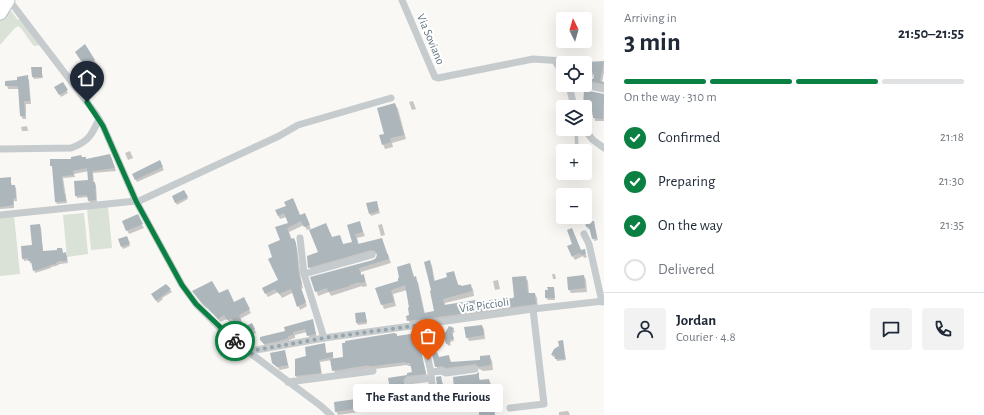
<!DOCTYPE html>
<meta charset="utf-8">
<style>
:root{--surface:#fff;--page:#f2f2f3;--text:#1f2937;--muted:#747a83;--line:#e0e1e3;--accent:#0b8043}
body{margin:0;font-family:"Alegreya Sans",sans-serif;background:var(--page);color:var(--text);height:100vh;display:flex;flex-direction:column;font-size:15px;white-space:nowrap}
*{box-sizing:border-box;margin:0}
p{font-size:13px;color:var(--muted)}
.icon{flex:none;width:22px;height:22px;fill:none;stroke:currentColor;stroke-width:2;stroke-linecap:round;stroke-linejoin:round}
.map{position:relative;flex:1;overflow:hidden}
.details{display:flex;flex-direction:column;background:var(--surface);width:380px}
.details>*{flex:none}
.needle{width:26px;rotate:355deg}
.controls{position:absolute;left:556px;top:12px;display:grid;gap:8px}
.controls a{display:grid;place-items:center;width:36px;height:36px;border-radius:4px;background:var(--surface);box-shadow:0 4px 16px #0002;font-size:20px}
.pin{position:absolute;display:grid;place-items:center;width:34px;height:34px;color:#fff;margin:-41px -17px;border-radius:50% 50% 50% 0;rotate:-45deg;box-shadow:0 0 4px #0007}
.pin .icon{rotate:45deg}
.courier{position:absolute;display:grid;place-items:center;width:40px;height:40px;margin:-20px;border:3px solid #0b8043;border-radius:50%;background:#fff;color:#222;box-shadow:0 1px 5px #0007}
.bubble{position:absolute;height:28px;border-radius:4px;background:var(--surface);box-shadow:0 4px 16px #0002;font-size:13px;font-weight:700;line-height:28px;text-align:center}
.summary em{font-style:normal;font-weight:700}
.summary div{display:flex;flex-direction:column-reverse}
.summary{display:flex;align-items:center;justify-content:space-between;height:68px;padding:0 20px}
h1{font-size:26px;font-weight:700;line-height:30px}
.bar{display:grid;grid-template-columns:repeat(4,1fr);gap:6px 4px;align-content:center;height:48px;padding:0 20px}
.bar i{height:5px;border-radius:3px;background:var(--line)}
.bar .selected{background:var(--accent)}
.bar p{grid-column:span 4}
.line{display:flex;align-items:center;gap:10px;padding:0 20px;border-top:1px solid var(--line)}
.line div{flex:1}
.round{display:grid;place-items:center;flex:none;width:42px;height:42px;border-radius:4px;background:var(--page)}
ol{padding:0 20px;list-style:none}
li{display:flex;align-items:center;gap:12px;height:44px}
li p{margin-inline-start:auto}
li .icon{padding:4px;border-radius:50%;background:var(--accent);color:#fff;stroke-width:4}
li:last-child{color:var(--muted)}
li i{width:22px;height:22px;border:2px solid var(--line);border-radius:50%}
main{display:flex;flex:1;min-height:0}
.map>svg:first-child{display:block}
.green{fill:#dae1d6}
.shadow{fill:#0003}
.building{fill:#acb6bb}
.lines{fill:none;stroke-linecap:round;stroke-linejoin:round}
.highway-casing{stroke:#babec1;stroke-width:15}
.lane{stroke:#c6cbce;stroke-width:3.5}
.street{stroke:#c6cbce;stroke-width:7}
.highway{stroke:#fff;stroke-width:13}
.done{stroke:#96a4ab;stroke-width:4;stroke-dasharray:0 7.2}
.route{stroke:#0b8043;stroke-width:5}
.labels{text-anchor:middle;stroke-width:4;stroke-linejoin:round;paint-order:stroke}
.street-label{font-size:12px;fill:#617683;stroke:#fff}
</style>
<main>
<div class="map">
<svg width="604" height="415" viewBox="0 0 604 415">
<rect width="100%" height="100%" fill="#f9f8f5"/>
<!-- green -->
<g class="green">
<path d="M8,7L18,20L20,19L41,45L34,46C28,40 25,31 18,26L14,29L0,45V17Z"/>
<path d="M108,207L112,248L91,250L87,209Z"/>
<path d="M84,213L88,254L67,257L63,215Z"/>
<path d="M14,216L20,274L0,276V218Z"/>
</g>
<!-- shadow -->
<g class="shadow">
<path d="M85,46L97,64L92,67L90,65L87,68L78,56Z"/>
<path d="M604,62V72L602,82L604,83V86L585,84V79L593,80L595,74L588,75L587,72Z"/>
<path d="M41,68L43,78L34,79L33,77Z"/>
<path d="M27,77L29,80L31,104H26V119H23L21,116L19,89H8L6,82L18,81Z"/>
<path d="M63,84L68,93L61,97L56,88Z"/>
<path d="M585,91L604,95V121H595L594,115H586L584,107Z"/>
<path d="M413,101L416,109L412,110L409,102Z"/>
<path d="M395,104L398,109L406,139L392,143L393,147L385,149L383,144Z"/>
<path d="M27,126L28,131H22L21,127Z"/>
<path d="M130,151L133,158L128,160L125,153Z"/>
<path d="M111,157L116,171L93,173L94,183L96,185L97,202L90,203L88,197L77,198L76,195L89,181V171L74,174L75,177L63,178L67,203L57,204L56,202L53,168L51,165L82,158L86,160Z"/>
<path d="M159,162L164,170L137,182L133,174Z"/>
<path d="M10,178L12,186H14L16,188L17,201H14V208L0,209V179Z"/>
<path d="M184,191L188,199L177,205L173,197Z"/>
<path d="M295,203L300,216L306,218L311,229L307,230L304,225L289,232L292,240L295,243L297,248L301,279L303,288L301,289L307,306L300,310L294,292L282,298L278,292L268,297L263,289L279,280L274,257L289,223L286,217L280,219L278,215Z"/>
<path d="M367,204H377L380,213L371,216Z"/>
<path d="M137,216L144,228L129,234L123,222Z"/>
<path d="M359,222L365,236L357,238L359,245L382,239L391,263L361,272V276L363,275L365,279L367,286L363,287L362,286L331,296L329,292L318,296L312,278L374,261L378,257L377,254H373L312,271L309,267L319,253L332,238L339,236L343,245L353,243L348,225Z"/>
<path d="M382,224L385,235L381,236L378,225Z"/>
<path d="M594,224L598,240L594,241L591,229H588L587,227Z"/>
<path d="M40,226L41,228L43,252L58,251L62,249L63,254L65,253L67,256L68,263L60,264L56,266L51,267V268L35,273L33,263H30L29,260L24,261L23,258L33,246Z"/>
<path d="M127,239L130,246L123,249L122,247Z"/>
<path d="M584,250L587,257L584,258L583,256L575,260L573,257Z"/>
<path d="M430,261L432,266L435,282L448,278L453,272L459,286L461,287L470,285L473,289L474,296L445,303V306L475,301L478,305L482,306L513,299L525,277L528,281L529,294H535L537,298L538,308L411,325L407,317L410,316L407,290L393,294L396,306L384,309L376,289L399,281L409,264L414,278L418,282L425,314L436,311Z"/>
<path d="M552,274H555L556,279H553Z"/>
<path d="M584,276L586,280L587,292L571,293L569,289Z"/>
<path d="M498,280L500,289L495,290L493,281Z"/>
<path d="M166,285L172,292L162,298L163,299L158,303L152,294Z"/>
<path d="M553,288L555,300H548L546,298Z"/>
<path d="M218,294L234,303L244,299L251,313L240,319L244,328H254L256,333L241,339L234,321L230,323L227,319L220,322L211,310L210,311L203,305L196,295Z"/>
<path d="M365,313L367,324L358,325L357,323Z"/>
<path d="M312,320L317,338L310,339L307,332L295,335V338L289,340V342L266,347L261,340L286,332Z"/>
<path d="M482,326L484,329L485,339L469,341L467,337Z"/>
<path d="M450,327L455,331L452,335L454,341L450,342L451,345L448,346L444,334Z"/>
<path d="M429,329L432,334L436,353L440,358L449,357L452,363L481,361L490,357L492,361L493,370L483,371L478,368L439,371L436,366Z"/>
<path d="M396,335L398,337L416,335L418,338L427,377L405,382V385H426L428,388L429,398L405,402L402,392L392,393L389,379L408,376L413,373L412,366H408L407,365L335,374L332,360L320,362L322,375L297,378L296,376L308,357L324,345L327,354L332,353L334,360L345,358Z"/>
<path d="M563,341L566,360L557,361L555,356L553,357L552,355L554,350L560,346Z"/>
<path d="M284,351L289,368L280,370L273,363Z"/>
<path d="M478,373L480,381L489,380L491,384L492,393L480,395L477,388L457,392L455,388Z"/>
<path d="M440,377L444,387L446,386L448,390L449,400L438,403L436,400L439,394Z"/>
<path d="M356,400L358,403L359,412L338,415L336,411Z"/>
<path d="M568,411L570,415H559V412Z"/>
</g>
<!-- building -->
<g class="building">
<path d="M85,44L95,60L89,64L88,62L84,65L75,52Z"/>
<path d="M604,61L600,81L604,82V84L585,80V78L593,79L594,76L592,71L585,72L586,62Z"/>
<path d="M31,67H42V77H32Z"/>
<path d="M28,75L30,101H24L25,116H20L18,86H5V81L17,80V77Z"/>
<path d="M63,82L68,90L59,95L54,87Z"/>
<path d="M584,90L604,94L603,119L593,118V112H585V107H583Z"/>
<path d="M395,103L404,135L390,138L391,142L382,145L379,135L384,134L377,108Z"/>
<path d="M110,154L115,168L92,171L93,182H95L96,200L88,201L87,195L75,196L74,181L88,180L87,168L73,171L74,175L62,176L64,194H65L66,201L55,202L52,166H50V159H71V157L81,155L82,157H86V159Z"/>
<path d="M160,160L163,167L135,180L132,174Z"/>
<path d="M11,177V185H15L16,198L13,199V205L0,207V178Z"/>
<path d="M184,190L188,197L175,203L172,196Z"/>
<path d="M293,198L300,215L305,213L310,225L304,227L301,221L287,228L291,239L294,238L296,243L299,275L302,284L300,285L306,302L297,307L291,289L279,294L275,289L265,294L262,288L278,280L268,259L272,257L268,245L280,240L275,227L288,223L284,213L278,216L275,210L286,206L284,202Z"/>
<path d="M377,201L379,211L369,214L366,203Z"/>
<path d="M138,214L143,224L126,231L122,221Z"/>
<path d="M360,221L363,232L355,234L358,244L382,238L387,254H388L389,259L359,268L361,275L364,274L365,282L359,283V282L350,285V286L328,292L327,288L315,292L310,277L373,260L376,258L377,254L375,251L371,250L308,268L307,256L318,252L309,230L326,223L332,237L340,235L343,244L352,242L347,225Z"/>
<path d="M594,221L597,238L592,239L589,227H586L585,222Z"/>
<path d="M40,224L43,251L57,250V248H62L63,253L66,252L67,261H59L56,263V264L50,265V266L33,271L31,261H28V258L22,259L21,246L32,245L30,225Z"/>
<path d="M572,228L581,250L585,249L586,254L581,255L580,253L572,257L567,246L572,244L567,230Z"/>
<path d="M127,236L130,244L121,247L118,239Z"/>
<path d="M430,260L434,281L447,277L446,273L454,271L458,285H461V286L471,284L472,291L443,299L444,305L476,300L477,304L482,305L489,304V300L513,298L514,297L512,277L526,276L528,293H535L536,304L407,321L406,316L409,315L408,308L409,307L405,285L391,290L394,302L381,305L375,288L398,281V278H399L397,267L410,263L414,277L416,276L424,313L434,311L430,291L431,290L424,262Z"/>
<path d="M584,275L585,288L568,290L567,277Z"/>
<path d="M212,281L219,293L228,289L234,302L244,297L250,309L239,315L244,327L252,323L255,329L238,335L236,331L237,330L232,318L227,320L224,315L218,319L210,311L208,307L207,308L200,301L192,291Z"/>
<path d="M166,284L171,289L156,301L151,294Z"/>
<path d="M547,287H554L555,298H545V290H548Z"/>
<path d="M365,312L367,322L356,323L355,313Z"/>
<path d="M313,319L316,334L307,336L305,329L293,332V335L288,336V338L279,341L264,344L260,340V337L285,331L284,327Z"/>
<path d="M482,325L484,335L466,338L464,327Z"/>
<path d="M449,326L454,328L452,332L454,339L450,340V343L446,344L443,333H445Z"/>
<path d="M430,328L435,353L437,352L439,357L449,355L450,362L480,360V356L490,355L491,365L479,367L475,364L447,368L442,366L435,367L426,329Z"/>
<path d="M394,333L397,334V336L417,333L426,374L407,376L404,379L403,382L406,385L408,386L427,384L428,394L402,400L401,389L390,390L388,378L407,375V373L412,372L410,363H406L405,362L373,366H369V365L332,371L330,359L343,357L342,343H345V341Z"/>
<path d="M563,340L565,359H555L554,355H551L554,349L559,346L558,341Z"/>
<path d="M325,343L326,353L333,352V357L319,360L321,373L295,376V359L306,356L305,347Z"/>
<path d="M285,350L288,365L277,367L272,363L270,353Z"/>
<path d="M479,372V380L489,379L491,390L477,392L476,385L454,389L453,377L476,374Z"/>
<path d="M441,376L443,386L446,385L447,397H443V399L435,400L438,394L436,377Z"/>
<path d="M356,399L358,408L335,412L334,402Z"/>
<path d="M494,408L495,415H479V410Z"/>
</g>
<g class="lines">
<!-- highway casing -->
<g class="highway-casing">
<path id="highway" d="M0,13L8,0"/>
</g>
<!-- lane -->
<g class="lane">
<path d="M585,75L591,76V74"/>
<path d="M576,129L577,151"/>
</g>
<!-- street -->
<g class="street">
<path d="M9,0L96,114L103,126L136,201L182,285L196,304L221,329L242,347L321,406L331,415"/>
<path d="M402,0L431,68L435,77L438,78L533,59L564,61L567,63"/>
<path d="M555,61L560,69L563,70"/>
<path d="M569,85L574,107"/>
<path d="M585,85L604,89"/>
<path d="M584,129L593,140L604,148"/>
<path d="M0,149L71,148C88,142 92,135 99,119"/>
<path d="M137,202L279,136L298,125L391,98"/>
<path d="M0,215L136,201"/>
<path d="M584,234L589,244L602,302"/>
<path d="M300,238L304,274L324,338"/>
<path d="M304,274L372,255"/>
<path d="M420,325L431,372L442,371L446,373L475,369"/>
<path d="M251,354L256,350L324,338L533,309L604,301"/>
<path d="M431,374L433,394"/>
<path d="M408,381L431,378"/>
<path d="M288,382L373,371"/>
<path d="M510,408L544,404L533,309"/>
</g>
<!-- highway -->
<use href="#highway" class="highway"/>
</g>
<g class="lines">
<!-- done -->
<path class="done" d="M235,341L251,354L256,350L324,338L420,325L428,360"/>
<!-- route -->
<path class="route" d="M87,102L103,126L136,201L182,285L196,304L235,341"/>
</g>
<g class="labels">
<!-- street labels -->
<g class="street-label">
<text transform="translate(431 39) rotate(67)" y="4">Via Soviano</text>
<text transform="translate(484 305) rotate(-8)" y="4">Via Piccioli</text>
</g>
</g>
</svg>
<div class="controls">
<a><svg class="needle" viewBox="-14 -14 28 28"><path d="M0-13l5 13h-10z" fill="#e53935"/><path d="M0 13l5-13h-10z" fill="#747a83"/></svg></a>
<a><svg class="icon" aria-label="locate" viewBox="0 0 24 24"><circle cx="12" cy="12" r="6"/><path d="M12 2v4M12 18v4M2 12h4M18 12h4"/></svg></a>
<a><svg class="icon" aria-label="layers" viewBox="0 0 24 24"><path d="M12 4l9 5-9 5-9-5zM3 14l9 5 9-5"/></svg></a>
<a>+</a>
<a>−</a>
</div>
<div class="pin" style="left:428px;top:360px;background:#ea580c"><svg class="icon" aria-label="bag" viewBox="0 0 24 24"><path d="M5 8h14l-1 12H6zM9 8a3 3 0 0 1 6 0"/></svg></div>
<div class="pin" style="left:87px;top:102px;background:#1f2937"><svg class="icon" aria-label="home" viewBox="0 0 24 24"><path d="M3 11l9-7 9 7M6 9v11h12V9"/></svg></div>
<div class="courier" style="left:235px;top:341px"><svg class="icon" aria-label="bike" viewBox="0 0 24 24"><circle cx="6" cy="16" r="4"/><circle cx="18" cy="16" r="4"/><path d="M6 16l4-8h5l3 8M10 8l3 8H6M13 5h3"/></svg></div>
<div class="bubble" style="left:353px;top:384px;width:150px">The Fast and the Furious</div>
</div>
<section class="details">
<div class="summary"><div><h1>3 min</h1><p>Arriving in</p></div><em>21:50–21:55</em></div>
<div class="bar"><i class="selected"></i><i class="selected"></i><i class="selected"></i><i></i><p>On the way · 310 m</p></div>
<ol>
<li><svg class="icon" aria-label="check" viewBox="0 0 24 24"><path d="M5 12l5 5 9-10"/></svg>Confirmed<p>21:18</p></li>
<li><svg class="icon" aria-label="check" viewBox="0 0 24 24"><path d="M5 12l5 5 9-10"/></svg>Preparing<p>21:30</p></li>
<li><svg class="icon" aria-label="check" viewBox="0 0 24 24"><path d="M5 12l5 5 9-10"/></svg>On the way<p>21:35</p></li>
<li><i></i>Delivered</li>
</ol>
<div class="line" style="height:72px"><a class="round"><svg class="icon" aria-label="person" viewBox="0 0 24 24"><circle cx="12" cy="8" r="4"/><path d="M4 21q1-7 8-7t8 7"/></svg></a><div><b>Jordan</b><p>Courier · 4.8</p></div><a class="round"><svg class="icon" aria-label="chat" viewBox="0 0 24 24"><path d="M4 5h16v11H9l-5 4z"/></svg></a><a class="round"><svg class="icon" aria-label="phone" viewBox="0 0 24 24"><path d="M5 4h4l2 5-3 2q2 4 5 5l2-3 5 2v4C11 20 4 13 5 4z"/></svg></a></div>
</section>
</main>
